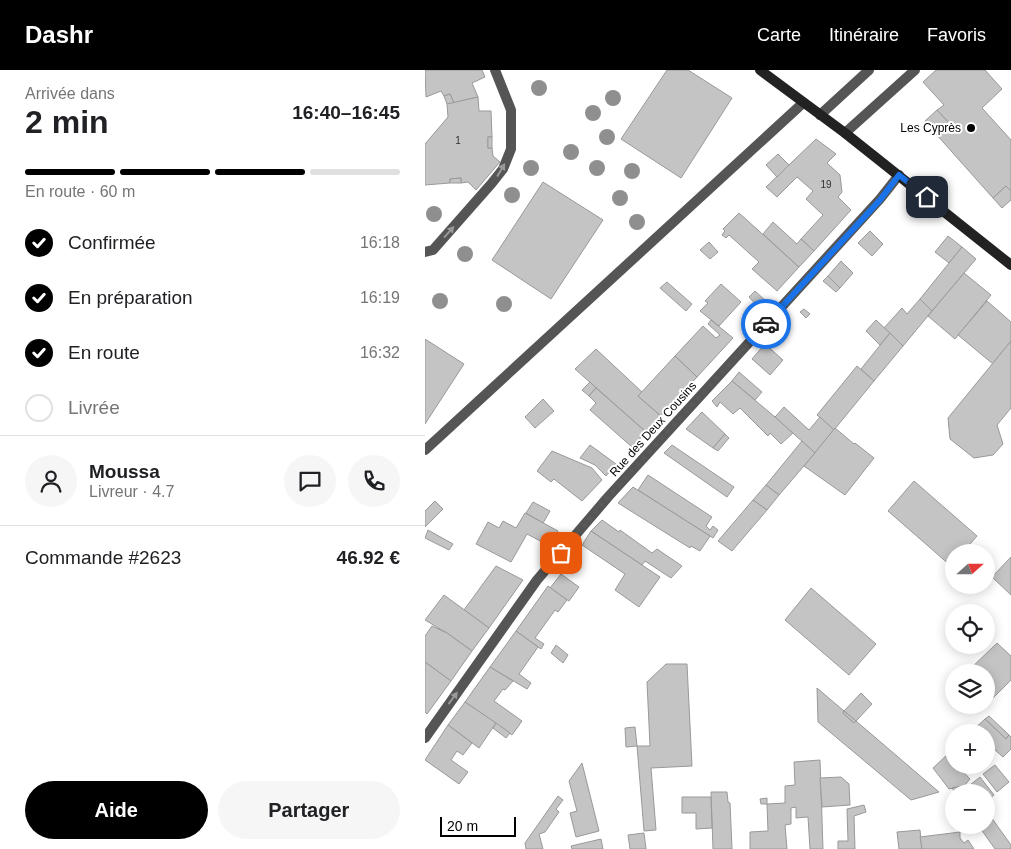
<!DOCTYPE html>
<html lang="fr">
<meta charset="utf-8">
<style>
:root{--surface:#fff;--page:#f6f6f6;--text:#202124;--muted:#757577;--line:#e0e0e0;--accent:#000}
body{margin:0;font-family:Arial,sans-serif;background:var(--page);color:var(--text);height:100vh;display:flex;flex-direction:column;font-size:19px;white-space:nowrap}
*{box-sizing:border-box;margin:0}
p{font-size:16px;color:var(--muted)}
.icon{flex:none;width:28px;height:28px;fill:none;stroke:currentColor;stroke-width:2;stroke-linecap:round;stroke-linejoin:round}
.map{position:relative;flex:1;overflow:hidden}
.drawer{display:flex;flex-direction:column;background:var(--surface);width:425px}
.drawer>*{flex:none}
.needle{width:32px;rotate:69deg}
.controls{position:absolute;left:520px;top:474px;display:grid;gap:10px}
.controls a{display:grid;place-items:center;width:50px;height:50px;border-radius:50%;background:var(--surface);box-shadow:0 2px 12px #0003;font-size:25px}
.scale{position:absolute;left:15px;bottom:12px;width:76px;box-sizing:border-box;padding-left:5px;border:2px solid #000;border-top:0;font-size:14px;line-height:18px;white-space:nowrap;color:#000;-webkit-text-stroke:4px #fff;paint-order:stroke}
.pin{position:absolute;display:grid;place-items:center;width:42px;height:42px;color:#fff;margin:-21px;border-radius:10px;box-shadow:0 2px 8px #0006}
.courier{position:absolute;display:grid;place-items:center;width:50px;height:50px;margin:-25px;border:4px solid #1a73e8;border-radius:50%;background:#fff;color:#222;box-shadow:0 1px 6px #0007}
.overview em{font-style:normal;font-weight:700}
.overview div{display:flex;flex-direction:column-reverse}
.overview{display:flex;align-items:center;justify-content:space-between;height:85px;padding:0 25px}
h1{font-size:32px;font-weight:700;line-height:38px}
.bar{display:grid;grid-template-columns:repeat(4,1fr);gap:8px 5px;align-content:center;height:60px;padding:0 25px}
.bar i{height:6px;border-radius:4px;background:var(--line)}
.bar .active{background:var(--accent)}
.bar p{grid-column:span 4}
.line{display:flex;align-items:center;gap:12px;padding:0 25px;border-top:1px solid var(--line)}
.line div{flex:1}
.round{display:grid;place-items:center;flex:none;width:52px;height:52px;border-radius:26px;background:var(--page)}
ol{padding:0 25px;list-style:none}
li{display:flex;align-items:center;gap:15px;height:55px}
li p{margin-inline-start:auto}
li .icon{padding:5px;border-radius:50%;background:var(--accent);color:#fff;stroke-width:4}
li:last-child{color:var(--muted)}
li i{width:28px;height:28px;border:2px solid var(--line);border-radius:50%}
.action{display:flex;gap:10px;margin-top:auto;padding:10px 25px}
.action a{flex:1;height:58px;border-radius:30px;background:var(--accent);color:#fff;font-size:20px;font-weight:700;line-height:58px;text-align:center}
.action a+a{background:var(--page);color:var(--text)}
header{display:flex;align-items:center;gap:30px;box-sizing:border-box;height:70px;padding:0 25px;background:var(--accent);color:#fff}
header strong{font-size:24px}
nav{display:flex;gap:28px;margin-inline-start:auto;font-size:18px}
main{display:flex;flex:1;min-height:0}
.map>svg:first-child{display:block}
.building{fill:#c4c4c4;stroke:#999}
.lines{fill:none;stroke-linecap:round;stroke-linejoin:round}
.lane{stroke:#555;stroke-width:10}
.street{stroke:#555;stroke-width:10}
.secondary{stroke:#222;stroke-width:10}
.tree{fill:#8f8f8f}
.oneway{fill:#999}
.done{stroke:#595959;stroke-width:5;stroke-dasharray:0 9}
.route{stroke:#1a73e8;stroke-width:6}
.poi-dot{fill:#000;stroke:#fff;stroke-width:2}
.labels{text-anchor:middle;stroke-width:4;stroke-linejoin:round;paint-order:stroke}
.number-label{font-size:10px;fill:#313131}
.poi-label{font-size:12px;fill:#000;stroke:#fff;text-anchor:end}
.street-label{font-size:12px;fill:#000;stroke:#fff}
</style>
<header>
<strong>Dashr</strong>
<nav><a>Carte</a><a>Itinéraire</a><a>Favoris</a></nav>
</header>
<main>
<section class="drawer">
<div class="overview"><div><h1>2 min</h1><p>Arrivée dans</p></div><em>16:40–16:45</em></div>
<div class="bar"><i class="active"></i><i class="active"></i><i class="active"></i><i></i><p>En route · 60 m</p></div>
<ol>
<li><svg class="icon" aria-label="check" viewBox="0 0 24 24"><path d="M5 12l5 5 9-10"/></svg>Confirmée<p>16:18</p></li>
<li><svg class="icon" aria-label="check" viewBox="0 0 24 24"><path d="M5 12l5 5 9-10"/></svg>En préparation<p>16:19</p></li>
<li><svg class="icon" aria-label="check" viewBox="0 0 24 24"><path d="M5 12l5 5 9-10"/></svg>En route<p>16:32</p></li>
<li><i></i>Livrée</li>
</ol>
<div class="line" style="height:90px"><a class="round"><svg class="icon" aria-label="person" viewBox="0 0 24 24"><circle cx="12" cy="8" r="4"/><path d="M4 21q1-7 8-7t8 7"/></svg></a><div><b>Moussa</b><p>Livreur · 4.7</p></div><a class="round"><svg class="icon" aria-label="chat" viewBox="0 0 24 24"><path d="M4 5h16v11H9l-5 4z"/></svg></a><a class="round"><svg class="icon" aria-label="phone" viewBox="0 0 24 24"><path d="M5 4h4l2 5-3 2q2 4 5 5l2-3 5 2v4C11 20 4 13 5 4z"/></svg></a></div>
<div class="line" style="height:65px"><div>Commande #2623</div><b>46.92 €</b></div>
<div class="action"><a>Aide</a><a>Partager</a></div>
</section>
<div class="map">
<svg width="586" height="779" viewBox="0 0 586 779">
<rect width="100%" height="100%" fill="#fff"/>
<!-- building -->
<g class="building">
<path d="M0,0H57L60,7L47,13L53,27L29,33L25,24L19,26L16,21L1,27Z"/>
<path d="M242,0H263L307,28L256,108L196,69Z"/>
<path d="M511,0H560L577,19L557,38L586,70V121L581,116L568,128L511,64L524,53L512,40L519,35L498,12Z"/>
<path d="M25,24L29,33L22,34L19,26Z"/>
<path d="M53,27L54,41H66L67,67H63V78H67L68,86L75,92L51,120L43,112L36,113V108L25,109V113L0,115V74L23,47L22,34Z"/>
<path d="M512,40L524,53L511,64L500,51Z"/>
<rect x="63" y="67" width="4" height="11"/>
<path d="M391,69L411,84L402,93L415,105L417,122L413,127L426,140L389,181L376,169L398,145L381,129L388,121L372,107L352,127L341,117Z"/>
<path d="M353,84L364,95L352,107L341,95Z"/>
<path d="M36,108V113H25V109Z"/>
<path d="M118,112L178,150L126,229L67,190Z"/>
<path d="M581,116L586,121V130L577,138L568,128Z"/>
<path d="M314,143L374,197L352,221L327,199L334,192L304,165L301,168L297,165L300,161L298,159Z"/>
<path d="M348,152L372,174L376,169L389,181L374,197L338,164Z"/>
<path d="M445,161L458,174L447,186L433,173Z"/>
<path d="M523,166L537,177L524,193L510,182Z"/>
<path d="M284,172L293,182L285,189L275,180Z"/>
<path d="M537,177L551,189L507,241L495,229Z"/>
<path d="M416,191L428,203L415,218L403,206Z"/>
<path d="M539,203L566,225L530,269L503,246Z"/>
<path d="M403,206L415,218L411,222L398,211Z"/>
<path d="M242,212L267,234L261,241L235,218Z"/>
<path d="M296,214L316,232L294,256L275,241L283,233L280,231Z"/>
<path d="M330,221L342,232L335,239L324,227Z"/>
<path d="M495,229L507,241L478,276L459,258L477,238L482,244Z"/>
<path d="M562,231L586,252V271L568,294L533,265Z"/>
<path d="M379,239L385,244L381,248L375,242Z"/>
<path d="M286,250L308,268L272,307L250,286L278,256L291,268L295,265L283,254Z"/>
<path d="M451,250L465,263L455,275L441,261Z"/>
<path d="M465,263L478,276L449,311L436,299Z"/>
<path d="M0,269L39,294L0,354Z"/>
<path d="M586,271V338L572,355L578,374L568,385L549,388L525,369L523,348Z"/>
<path d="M340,274L358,290L345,305L327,289Z"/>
<path d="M171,279L217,322L213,326L236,346L221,362L150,299Z"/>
<path d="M250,286L272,307L236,346L213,326Z"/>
<path d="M432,296L449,311L409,360L392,345Z"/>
<path d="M314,302L337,322L330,330L307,311Z"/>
<path d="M307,311L350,347L368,363L356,374L345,363L343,366L315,338L308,344L295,332L292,337L287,331Z"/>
<path d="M165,312L171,318L164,326L157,320Z"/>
<path d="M171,318L221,362L207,377L165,340L171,333L164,326Z"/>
<path d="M118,329L129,341L110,358L100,347Z"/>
<path d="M359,337L384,360L395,347L409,360L390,383L350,347Z"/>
<path d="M277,342L300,364L288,378L261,359Z"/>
<path d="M410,358L429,374L430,373L449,388L420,425L379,396Z"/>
<path d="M300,364L304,368L293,381L288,378Z"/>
<path d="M377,371L390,383L354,425L341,415Z"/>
<path d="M165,375L191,394L181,406L170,395L155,388Z"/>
<path d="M247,375L309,417L302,427L239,383Z"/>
<path d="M127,381L167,398L177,410L157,431L129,409L126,412L112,401Z"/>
<path d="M223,405L287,447L281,456L285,460L288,456L293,460L288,468L213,420Z"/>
<path d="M489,411L552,466L538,482H529V493L526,496L463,441Z"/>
<path d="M341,415L354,425L342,440L328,430Z"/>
<path d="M208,417L285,466L275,481L266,476L265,478L193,433Z"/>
<path d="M328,430L342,440L307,481L293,471Z"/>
<path d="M10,431L18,439L0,457V441Z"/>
<path d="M108,432L125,441L118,453L101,443Z"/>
<path d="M100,443L133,461L123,475L102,464L86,492L51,474L63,452L74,458L78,451L91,458Z"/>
<path d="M177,450L194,462L195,460L227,483L232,479L257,496L246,508L220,491L217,495L166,461Z"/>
<path d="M3,460L28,474L24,480L0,468Z"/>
<path d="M166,461L235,507L214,537L190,520L200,504L157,475Z"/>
<path d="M586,487V525L567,507Z"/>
<path d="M71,496L98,510L64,558L39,540Z"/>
<path d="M136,504L154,517L144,531L125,518Z"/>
<path d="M123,516L142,530L133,542L130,540L110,568L119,574L116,579L91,561Z"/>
<path d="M386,518L451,574L424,605L360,550Z"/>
<path d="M19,525L64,558L47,581L22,563L0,550Z"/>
<path d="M7,556L22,563L47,581L26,611L0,592V566Z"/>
<path d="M91,561L113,577L94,604L106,613L102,619L65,597Z"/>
<path d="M572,573L586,586V610L568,628L561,621V602H542Z"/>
<path d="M131,575L143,585L138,593L126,583Z"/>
<path d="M0,592L26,611L2,644L0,642Z"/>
<path d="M241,594H262L267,696L226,698L231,760L219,761L212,676H225L222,612Z"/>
<path d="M65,597L88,611L80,620L78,619L69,631L97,651L87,665L40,632Z"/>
<path d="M392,618L419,641L418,643L429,653L431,651L514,722L486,730L393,652Z"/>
<path d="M436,623L447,634L431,651L419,641Z"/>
<path d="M40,632L71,653L54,678L23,655Z"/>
<path d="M419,641L431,651L429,653L418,643Z"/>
<path d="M564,646L584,665L581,669L560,649Z"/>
<path d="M560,649L581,669L584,665L586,667V679L578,687L561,672V662H551L548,660Z"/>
<path d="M71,653L85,663L81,668L68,658Z"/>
<path d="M23,655L47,673L38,685L32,681L26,690L43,702L34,714L0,690Z"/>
<path d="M210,657L212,676L201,677L200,658Z"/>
<path d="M522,685L529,692V695H532L545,709L539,716L524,719L508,698Z"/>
<path d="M395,690L398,779H385L383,747L371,748V737L366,738V754L360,755L362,779H325V762L343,761L342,734L360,733V716L370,715L369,692Z"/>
<path d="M157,693L174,761L151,767L145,743L152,741L144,711Z"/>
<path d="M570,695L584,712L572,722L558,704Z"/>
<path d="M416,707L424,714L425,735L397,737L395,708Z"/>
<path d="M555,707L569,725L561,731V722H551L545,715Z"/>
<path d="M539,716L544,722H530L527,718Z"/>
<path d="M286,722H302L303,732L305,733L307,779H288Z"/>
<path d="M133,726L138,730L131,739L134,742L120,762L114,764L118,779H101L100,773Z"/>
<path d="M257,727H286L287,758L271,759V743H257Z"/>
<path d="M342,728V734H336L335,729Z"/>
<path d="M439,735L441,742L429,746L430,779H413V771H423L422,739Z"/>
<path d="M561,740L586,775V779H570L553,755H561Z"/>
<path d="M495,760L497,779H474L472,762Z"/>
<path d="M535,762V768L539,773L543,770L549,779H497L495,767Z"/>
<path d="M219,763L221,779H205L203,765Z"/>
<path d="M176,769L178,779H147L146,776Z"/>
</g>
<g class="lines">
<!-- lane -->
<g class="lane">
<path d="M420,63L490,0"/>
<path d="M0,380L378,33"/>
</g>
<!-- street -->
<g class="street">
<path d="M395,45L444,0"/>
<path d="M0,182L8,180L67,113L78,99L86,79V40L70,0"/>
<path d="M0,668L112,510L183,427L455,129L474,105"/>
</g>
<!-- secondary -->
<path class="secondary" d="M335,0L420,63L586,195"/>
</g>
<!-- trees -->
<g class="tree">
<circle cx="114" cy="18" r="8"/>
<circle cx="188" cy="28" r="8"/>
<circle cx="168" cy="43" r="8"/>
<circle cx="182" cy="67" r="8"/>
<circle cx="146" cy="82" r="8"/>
<circle cx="106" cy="98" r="8"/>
<circle cx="172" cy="98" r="8"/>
<circle cx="207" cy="101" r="8"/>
<circle cx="87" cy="125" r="8"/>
<circle cx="195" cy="128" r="8"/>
<circle cx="9" cy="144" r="8"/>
<circle cx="212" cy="152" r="8"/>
<circle cx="40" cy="184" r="8"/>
<circle cx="15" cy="231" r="8"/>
<circle cx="79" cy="234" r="8"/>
</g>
<!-- one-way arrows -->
<defs><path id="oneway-solid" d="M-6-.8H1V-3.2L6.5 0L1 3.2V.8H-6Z" transform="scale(1.25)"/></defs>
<g class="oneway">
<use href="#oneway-solid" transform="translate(76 100) rotate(-59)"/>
<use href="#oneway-solid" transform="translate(24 162) rotate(-48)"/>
<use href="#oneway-solid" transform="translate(28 628) rotate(-54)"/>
</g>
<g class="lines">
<!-- done -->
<path class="done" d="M136,483L183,427L341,254"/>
<!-- route -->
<path class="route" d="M341,254L455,130L474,105L502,127"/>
</g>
<!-- markers -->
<circle class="poi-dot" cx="546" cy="58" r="5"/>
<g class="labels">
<!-- number labels -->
<g class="number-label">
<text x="33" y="74">1</text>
<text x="401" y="118">19</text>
</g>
<!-- poi labels -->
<g class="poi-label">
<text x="536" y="62">Les Cyprès</text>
</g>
<!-- street labels -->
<g class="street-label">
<text transform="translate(228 359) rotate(-48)" y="4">Rue des Deux Cousins</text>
</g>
</g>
</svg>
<div class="controls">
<a><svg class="needle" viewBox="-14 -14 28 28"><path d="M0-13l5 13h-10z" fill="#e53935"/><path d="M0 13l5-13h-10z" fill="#757577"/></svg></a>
<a><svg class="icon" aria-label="locate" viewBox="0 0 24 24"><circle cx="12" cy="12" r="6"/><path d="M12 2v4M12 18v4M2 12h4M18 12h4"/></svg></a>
<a><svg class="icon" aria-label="layers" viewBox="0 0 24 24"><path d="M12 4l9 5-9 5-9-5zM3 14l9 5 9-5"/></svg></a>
<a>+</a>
<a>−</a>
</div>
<div class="scale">20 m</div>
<div class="pin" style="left:136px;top:483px;background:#ea580c"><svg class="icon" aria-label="bag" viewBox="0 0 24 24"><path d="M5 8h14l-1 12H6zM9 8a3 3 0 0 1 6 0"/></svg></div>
<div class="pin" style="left:502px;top:127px;background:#1f2937"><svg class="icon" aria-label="home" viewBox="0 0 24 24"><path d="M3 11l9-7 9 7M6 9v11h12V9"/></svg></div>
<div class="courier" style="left:341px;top:254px"><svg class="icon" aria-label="car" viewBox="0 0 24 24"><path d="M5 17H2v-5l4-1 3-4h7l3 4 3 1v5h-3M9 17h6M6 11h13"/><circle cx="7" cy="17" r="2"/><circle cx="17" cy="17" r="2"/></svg></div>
</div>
</main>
